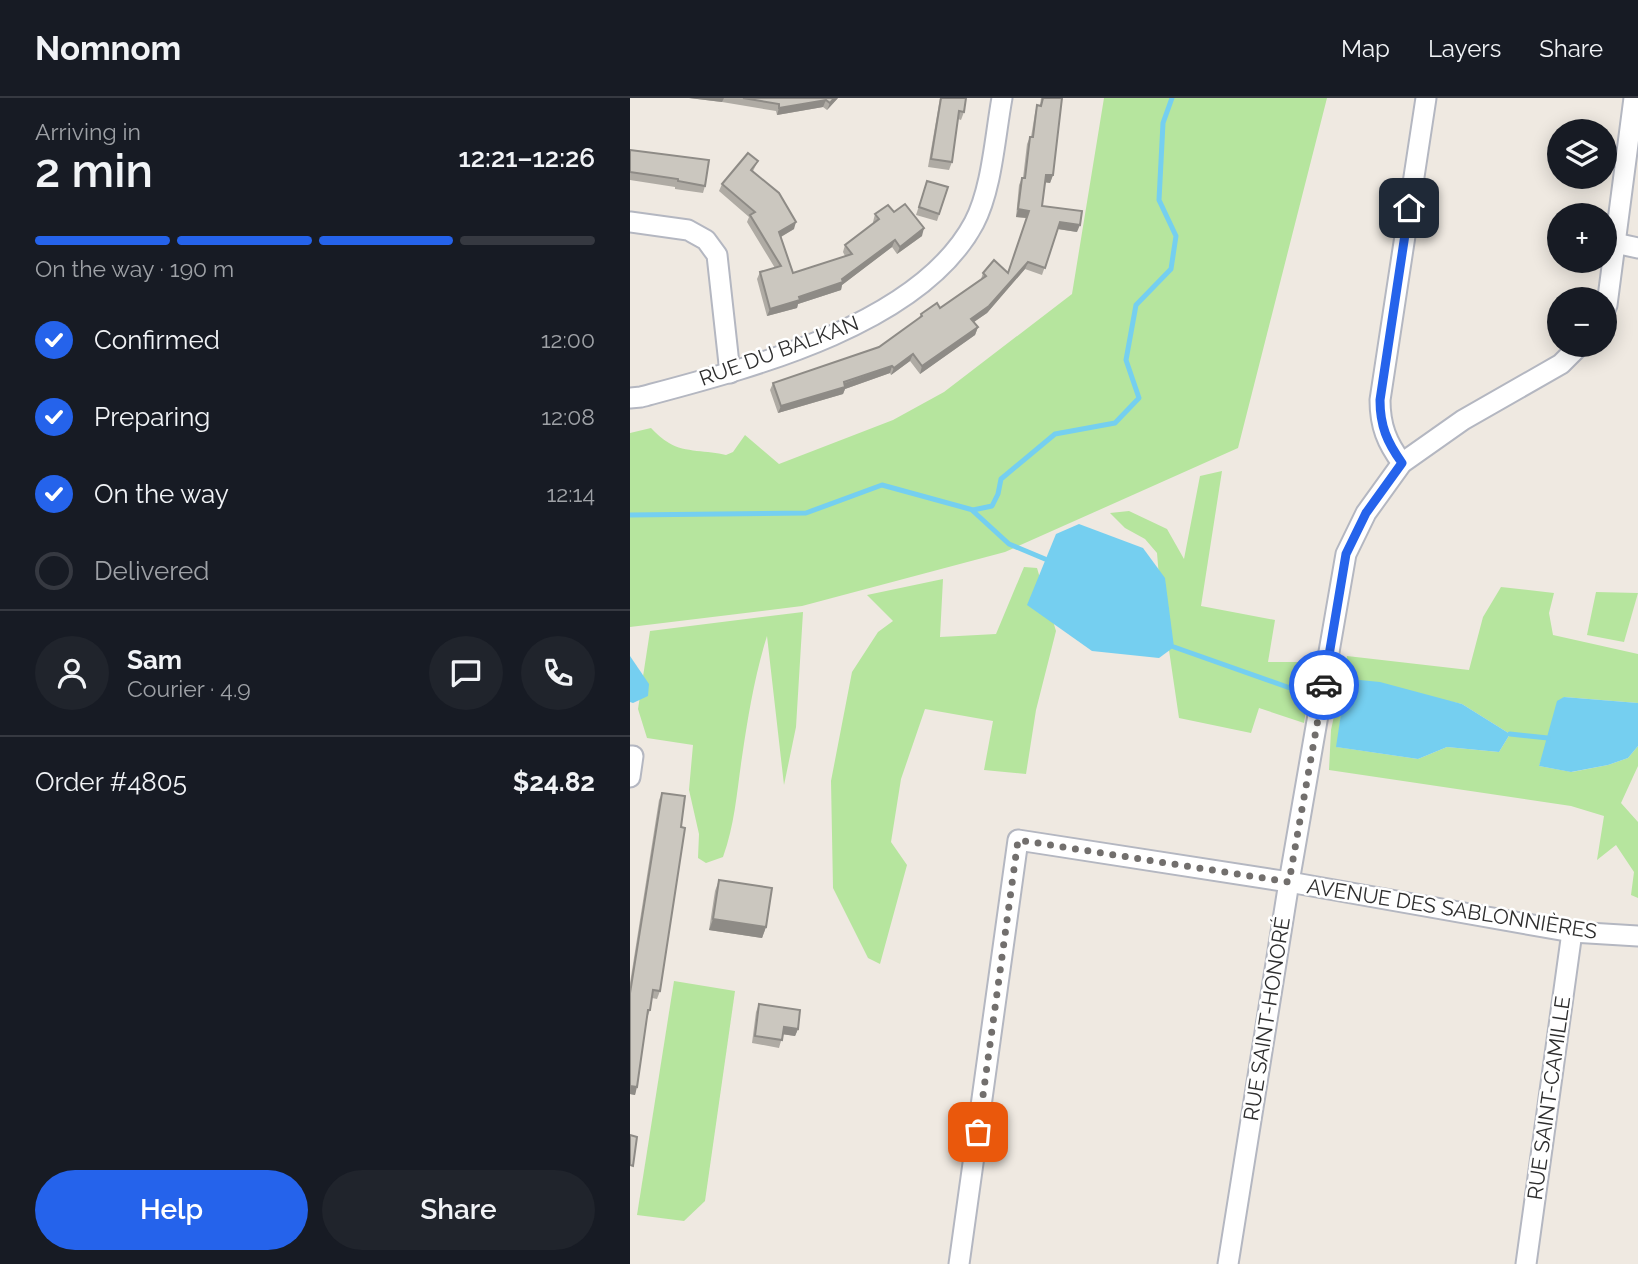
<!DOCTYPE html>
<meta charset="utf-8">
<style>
:root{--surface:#171b24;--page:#20242c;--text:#f1f3f6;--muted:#9ea1a6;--line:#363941;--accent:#2563eb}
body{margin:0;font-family:Raleway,sans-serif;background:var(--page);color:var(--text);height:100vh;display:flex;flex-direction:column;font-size:26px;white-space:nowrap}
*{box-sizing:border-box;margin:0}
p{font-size:23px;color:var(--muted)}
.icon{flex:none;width:38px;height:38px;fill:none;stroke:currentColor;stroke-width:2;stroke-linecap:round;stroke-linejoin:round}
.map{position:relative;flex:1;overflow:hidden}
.panel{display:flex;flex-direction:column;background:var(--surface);width:630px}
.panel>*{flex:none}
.tools{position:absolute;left:917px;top:21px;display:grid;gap:14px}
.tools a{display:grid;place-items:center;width:70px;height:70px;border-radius:50%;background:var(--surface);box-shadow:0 4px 18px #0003;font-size:35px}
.pin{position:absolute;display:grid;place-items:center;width:60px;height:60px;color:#fff;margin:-30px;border-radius:14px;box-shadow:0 4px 10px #0006}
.courier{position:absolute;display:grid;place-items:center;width:70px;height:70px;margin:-35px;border:5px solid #2563eb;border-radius:50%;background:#fff;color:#222;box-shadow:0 2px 9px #0007}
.summary em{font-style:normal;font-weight:600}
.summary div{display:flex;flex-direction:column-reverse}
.summary{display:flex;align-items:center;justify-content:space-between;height:119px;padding:0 35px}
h1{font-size:46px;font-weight:600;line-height:52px}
.bar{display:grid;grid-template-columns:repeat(4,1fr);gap:10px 7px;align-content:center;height:84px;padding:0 35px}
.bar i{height:9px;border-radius:5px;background:var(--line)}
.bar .active{background:var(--accent)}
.bar p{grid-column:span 4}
.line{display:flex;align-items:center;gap:18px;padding:0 35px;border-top:2px solid var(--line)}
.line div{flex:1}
.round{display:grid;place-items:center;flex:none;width:74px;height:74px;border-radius:37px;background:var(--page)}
ol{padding:0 35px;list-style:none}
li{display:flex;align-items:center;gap:21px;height:77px}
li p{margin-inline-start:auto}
li .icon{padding:7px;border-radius:50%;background:var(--accent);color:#fff;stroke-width:4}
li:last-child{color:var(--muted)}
li i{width:38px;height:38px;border:4px solid var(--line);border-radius:50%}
.cta{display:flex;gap:14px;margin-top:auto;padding:14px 35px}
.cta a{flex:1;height:80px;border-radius:42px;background:var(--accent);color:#fff;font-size:28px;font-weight:600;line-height:80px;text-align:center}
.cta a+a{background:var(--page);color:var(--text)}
header{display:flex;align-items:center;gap:42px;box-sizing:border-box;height:98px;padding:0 35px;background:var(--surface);border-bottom:2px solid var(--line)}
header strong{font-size:33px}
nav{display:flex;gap:38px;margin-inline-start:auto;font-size:24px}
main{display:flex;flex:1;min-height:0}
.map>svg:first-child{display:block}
.green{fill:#b6e59e;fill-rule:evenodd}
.water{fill:#75cff0}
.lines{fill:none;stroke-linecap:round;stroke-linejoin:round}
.stream{stroke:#75cff0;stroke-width:5}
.minor-casing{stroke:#b4b7c1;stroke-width:23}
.minor{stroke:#fff;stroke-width:19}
.wall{fill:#afaba4}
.shaded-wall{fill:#8e8b86}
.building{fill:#cbc7bf;stroke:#8e8b86;stroke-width:2}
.done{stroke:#726f6d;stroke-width:7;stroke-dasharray:0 12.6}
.route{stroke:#2563eb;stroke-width:9}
.labels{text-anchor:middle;stroke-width:5;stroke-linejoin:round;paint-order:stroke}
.street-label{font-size:21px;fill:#2e2e2e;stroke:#fff}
</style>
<header>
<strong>Nomnom</strong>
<nav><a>Map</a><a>Layers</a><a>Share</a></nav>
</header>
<main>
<section class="panel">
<div class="summary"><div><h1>2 min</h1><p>Arriving in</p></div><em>12:21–12:26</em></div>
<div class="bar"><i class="active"></i><i class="active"></i><i class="active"></i><i></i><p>On the way · 190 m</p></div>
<ol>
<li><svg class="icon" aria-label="check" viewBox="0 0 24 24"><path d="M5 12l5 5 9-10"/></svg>Confirmed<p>12:00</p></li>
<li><svg class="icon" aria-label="check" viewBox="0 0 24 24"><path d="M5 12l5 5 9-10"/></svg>Preparing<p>12:08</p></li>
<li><svg class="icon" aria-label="check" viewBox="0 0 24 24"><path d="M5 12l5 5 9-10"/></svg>On the way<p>12:14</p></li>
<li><i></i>Delivered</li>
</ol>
<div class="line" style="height:126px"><a class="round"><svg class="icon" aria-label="person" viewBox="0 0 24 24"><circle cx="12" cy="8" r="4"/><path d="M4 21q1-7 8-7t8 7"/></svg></a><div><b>Sam</b><p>Courier · 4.9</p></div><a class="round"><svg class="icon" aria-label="chat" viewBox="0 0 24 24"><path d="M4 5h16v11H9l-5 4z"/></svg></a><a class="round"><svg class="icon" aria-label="phone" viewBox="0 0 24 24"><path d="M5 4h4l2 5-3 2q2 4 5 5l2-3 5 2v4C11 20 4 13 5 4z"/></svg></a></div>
<div class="line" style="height:91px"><div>Order #4805</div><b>$24.82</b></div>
<div class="cta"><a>Help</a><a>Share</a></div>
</section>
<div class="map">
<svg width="1008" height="1166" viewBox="0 0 1008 1166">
<rect width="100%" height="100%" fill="#efe9e1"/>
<!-- green -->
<g class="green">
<path d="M474,0H697L608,350L375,454L172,508L0,529V335L21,330C26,335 32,341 39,345C55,355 78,352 96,357L103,354L115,337L149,366L263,322L314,294L442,196Z"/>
<path d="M592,373L571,508L645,522L638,564H684L674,625L629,610L621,635L549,620L530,491L527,455L515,441L495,430L480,415L499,413L537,431L554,461L570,378Z"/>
<path d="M394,469L407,470L426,533L406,612L396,676L354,672L363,623L295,611L271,681L261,744L277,767L250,866L238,860L203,790L201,683L222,574L248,534L263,523L237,497L313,481L310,539L366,536Z"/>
<path d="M871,489L924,495L919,515L923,537L1008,556V605L934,599L909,668L942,674L978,667L998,660L1008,648V668L991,705L1008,724V800L1001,797L1004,774L986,747L967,762L974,718L941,708L699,672L701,632L717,558L839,572L853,519ZM720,582L832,606L880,636L869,654L817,649L788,661L707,649L712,609Z"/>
<path d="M966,494L1008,495L994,544L957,537Z"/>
<path d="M173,514L166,629L154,687L137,538C125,576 118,618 112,659C107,692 105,726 93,759L76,765L68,760L69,736L59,692L63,647L17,640L8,611L20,533Z"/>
<path d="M44,883L105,893L75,1103L54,1123L7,1117Z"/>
</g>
<!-- water -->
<g class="water">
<path d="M449,426L513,450L535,480L544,549L529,560L462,553L397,507L426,436Z"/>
<path d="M0,558L19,586L18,598L3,605L0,604Z"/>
<path d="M720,581L750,584L832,606L880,636L869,654L817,649L788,661L706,649L712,609Z"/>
<path d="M934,599L1008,605V648L998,660L978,667L941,674L909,668L927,603Z"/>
</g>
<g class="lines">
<!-- stream -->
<g class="stream">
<path d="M343,413L379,446L415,461"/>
<path d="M0,417L176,415L252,387L343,412L362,408L368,396L371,381L425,336L485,325L509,300L496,262L506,207L541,171L546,138L529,102L533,25L542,0"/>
<path d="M544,549L677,596"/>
<path d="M707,605L712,609"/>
<path d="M880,636L918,640"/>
</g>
<!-- minor casing -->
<g class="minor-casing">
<g id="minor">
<path d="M0,124L58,132L76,142L87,157L100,275"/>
<path d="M985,145L1008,150"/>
<path d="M975,212L977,207L1004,0"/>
<path d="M0,300L11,299C116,271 289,228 344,125C362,91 365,38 372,0"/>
<path d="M772,365C757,345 750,328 750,302L796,0"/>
<path d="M0,658H3L0,679"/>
<path d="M329,1166L388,742L659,784L942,834L1008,838"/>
<path d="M598,1166L659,784L716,456L736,415L772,365L833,322L931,266L950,247"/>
<path d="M896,1166L942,834"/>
</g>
</g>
<!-- minor -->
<use href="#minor" class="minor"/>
</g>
<!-- wall -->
<g class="wall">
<path d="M59,0H208L197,12L193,9L147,17L146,13L92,4Z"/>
<path d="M310,0H336L334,14L331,22L328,21L322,64L319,72L298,69Z"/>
<path d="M411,0H432L423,77L420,85L415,84L412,108L447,134L428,131L412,177L395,171L357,215L344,224L348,229L345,237L290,276L280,263L261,277L260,275L215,291L213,296L148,315L140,292L143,285L249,249L289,220L291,216L310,210L351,181L353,175L378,174L397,120L386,119L389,87L392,80H393L397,46L400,39H401L405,15L407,7L410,8Z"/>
<path d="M0,52L75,88L73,95L45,91V89L0,82Z"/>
<path d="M128,63L123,73L164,131L151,139L163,175L215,158L213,154L215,147L244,125L243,124L245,116L264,114L292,138L267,156L262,149L212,187L211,192L168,206L167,210L137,218L127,181L130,174L145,170L117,124L119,119L89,93L92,86Z"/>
<path d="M297,83L318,89L307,123L286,117Z"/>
<path d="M32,695L30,893L27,901L22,900L20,912L17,920L5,997L0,996V885L29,702Z"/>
<path d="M89,782L136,829L132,840L79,832L85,793Z"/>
<path d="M129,906L168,931L165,938L153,936L149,950L122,945L126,914Z"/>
</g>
<!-- shaded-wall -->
<g class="shaded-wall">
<path d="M59,0H94L92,4Z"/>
<path d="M204,0H208L197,12L200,5Z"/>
<path d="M196,2L193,9L147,17L149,10Z"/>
<path d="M416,77H423L420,85L413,84Z"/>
<path d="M388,111L399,113L397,120L386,119Z"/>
<path d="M166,124L164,131L147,141L149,134Z"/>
<path d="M430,124L450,127L447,134L428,131Z"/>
<path d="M294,130L292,138L267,156L270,149Z"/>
<path d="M265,142L262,149L212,187L211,192L168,206L167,210L137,218L140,211L212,181Z"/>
<path d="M398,164L395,171L357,215L338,228L341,221Z"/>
<path d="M348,229L345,237L290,276L292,268Z"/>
<path d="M283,256L280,263L261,277L264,270Z"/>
<path d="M262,268L260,275L215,291L213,296L148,315L151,308Z"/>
<path d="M83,821L136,829L132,840L79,832Z"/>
<path d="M154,929L168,931L165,938L151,936Z"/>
<path d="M0,988L7,989L5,997L0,996Z"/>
</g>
<!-- building -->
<g class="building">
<path d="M113,0H204L200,5L196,2L149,10V6Z"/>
<path d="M311,0H336L334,14L329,13L322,64L301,61Z"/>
<path d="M413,0H432L423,77H416L412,108L452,113L450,127L430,124L415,170L398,164L359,208L341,221L348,229L292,268L283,256L264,270L262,268L214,284L215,289L151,308L143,285L249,249L292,218L291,216L307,205L310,210L356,178L353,175L364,162L378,175L399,113L388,111L392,80H395L400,39H403L407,7L411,8Z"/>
<path d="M0,52L79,62L75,88L48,83V81L0,74Z"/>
<path d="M118,55L128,63L121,72L149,95L166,124L149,134L163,175L222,156L215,147L249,121L245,116L258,107L264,114L275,106L294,130L270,149L265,142L212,181L213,184L169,199L170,202L140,211L130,174L151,168L120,117L125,114L92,86Z"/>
<path d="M297,83L318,89L309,116L289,109Z"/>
<path d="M32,695L55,698L51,729L55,730L30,893L23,892L20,912H18L7,989L0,988V895Z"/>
<path d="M89,782L142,790L136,829L83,821Z"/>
<path d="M129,906L170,912L168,931L154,929L152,942L125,938Z"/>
<path d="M0,1037L7,1039L3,1068L0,1067Z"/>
</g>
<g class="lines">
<!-- done -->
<path class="done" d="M348,1034L388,742L659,784L694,587"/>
<!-- route -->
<path class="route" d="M694,587L716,456L736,415L772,365C757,344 750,328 750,302L779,110"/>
</g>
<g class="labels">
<!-- street labels -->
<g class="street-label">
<text transform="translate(149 253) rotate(-20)" y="7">RUE DU BALKAN</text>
<text transform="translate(822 811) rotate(9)" y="7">AVENUE DES SABLONNIÈRES</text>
<text transform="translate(637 921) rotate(-81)" y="7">RUE SAINT-HONORÉ</text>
<text transform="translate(919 1000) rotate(-82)" y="7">RUE SAINT-CAMILLE</text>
</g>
</g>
</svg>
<div class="tools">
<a><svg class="icon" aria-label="layers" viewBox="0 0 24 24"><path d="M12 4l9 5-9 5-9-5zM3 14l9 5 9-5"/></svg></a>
<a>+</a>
<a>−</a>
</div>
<div class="pin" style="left:348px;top:1034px;background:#ea580c"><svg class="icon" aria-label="bag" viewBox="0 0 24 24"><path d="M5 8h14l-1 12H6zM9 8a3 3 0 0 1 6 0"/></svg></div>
<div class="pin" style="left:779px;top:110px;background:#1f2937"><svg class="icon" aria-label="home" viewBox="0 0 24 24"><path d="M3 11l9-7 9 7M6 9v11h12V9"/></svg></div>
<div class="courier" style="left:694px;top:587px"><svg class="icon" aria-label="car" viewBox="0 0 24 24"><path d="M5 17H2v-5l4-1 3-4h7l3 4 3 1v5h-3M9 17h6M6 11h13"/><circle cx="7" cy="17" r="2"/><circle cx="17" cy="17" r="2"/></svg></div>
</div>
</main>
